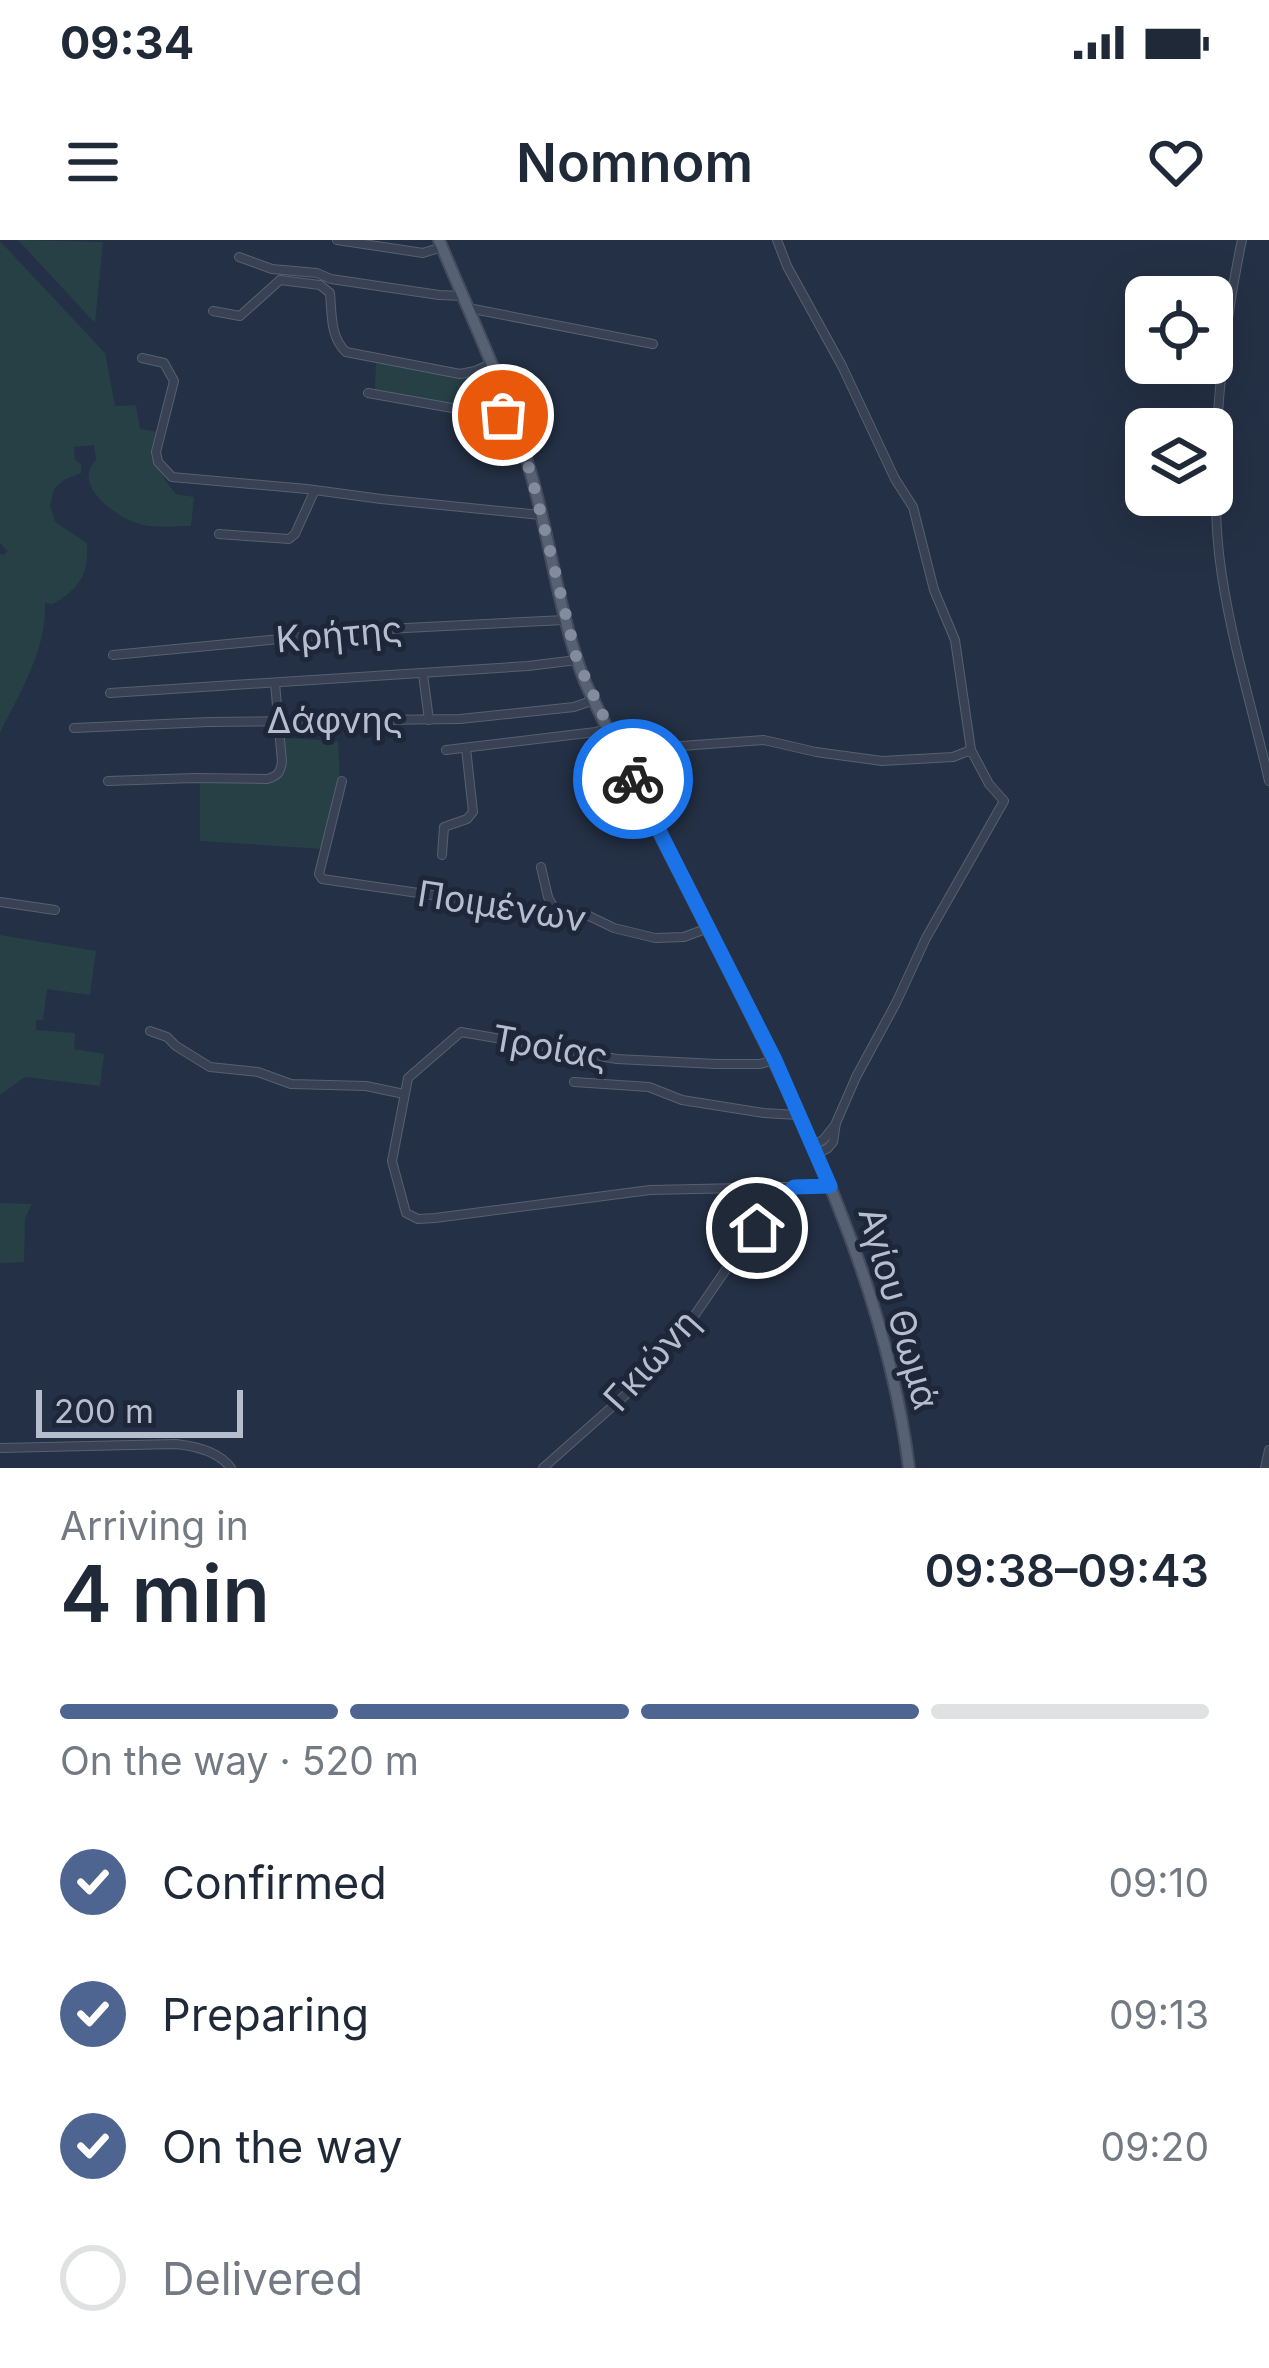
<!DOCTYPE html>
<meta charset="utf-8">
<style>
:root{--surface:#fff;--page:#f6f6f7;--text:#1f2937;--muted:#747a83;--line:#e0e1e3;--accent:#4f6591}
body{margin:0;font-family:Inter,sans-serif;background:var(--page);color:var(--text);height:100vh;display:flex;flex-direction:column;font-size:45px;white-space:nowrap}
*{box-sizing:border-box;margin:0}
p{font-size:39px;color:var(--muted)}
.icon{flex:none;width:66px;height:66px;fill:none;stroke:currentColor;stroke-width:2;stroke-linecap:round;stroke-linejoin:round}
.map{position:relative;height:1228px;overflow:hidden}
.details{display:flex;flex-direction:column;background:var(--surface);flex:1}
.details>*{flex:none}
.fabs{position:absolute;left:1125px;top:36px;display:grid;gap:24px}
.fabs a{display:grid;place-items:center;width:108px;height:108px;border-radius:18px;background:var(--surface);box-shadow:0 12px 48px #0002;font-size:60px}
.scale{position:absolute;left:36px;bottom:30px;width:207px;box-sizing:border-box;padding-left:12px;border:6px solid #b6bece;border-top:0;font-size:33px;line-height:42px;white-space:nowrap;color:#b6bece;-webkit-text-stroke:9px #1d2739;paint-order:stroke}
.pin{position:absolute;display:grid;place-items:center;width:102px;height:102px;color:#fff;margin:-51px;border:6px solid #fff;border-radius:50%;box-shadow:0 3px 12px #0007}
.courier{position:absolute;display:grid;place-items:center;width:120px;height:120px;margin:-60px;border:9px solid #1a73e8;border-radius:50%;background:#fff;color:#222;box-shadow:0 3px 15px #0007}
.overview em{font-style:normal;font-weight:600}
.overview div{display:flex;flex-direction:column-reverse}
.overview{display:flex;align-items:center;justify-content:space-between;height:204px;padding:0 60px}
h1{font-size:78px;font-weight:600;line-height:90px}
.bar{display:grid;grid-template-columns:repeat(4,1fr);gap:18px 12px;align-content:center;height:144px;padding:0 60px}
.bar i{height:15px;border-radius:9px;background:var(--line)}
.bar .on{background:var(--accent)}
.bar p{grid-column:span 4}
ol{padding:0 60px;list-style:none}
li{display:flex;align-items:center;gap:36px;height:132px}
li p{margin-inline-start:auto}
li .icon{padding:12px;border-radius:50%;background:var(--accent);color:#fff;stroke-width:4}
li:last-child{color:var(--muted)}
li i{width:66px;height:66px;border:6px solid var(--line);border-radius:50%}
.status{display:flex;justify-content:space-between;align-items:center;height:84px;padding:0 60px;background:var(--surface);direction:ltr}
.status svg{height:33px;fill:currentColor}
header{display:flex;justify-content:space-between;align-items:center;height:156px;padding:0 60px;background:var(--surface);font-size:54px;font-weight:600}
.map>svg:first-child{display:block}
.green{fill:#264046}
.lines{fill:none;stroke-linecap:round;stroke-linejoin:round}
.minor-casing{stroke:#576071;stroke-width:10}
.major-casing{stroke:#434b5d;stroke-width:14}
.minor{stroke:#394254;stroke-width:8}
.major{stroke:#576174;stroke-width:10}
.done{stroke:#838c9e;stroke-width:12;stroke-dasharray:0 21.6}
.route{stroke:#1a73e8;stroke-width:15}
.labels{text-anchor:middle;stroke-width:10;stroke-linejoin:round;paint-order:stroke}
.street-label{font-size:36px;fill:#b6bece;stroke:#1d2739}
</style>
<div class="status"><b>09:34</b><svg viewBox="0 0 49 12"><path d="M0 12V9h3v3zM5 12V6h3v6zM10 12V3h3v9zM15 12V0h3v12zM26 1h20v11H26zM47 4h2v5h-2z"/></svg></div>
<header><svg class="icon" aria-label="menu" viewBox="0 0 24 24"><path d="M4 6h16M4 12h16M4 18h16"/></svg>Nomnom<svg class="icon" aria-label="heart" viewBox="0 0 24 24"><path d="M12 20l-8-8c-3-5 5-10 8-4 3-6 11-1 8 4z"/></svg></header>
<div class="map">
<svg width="1269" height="1228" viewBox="0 0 1269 1228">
<rect width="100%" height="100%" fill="#243045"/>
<!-- green -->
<g class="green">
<path d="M18,0L103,2L95,83Z"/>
<path d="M0,1L105,113L115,166L136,165L140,189L159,192C157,222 156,230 176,254L194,257L191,286C176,286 158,288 143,285C119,280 70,245 96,220L94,205L74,207L75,220L81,224V233L64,240L54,249L50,266L55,282L87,303C89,336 79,348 53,364L45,363C47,409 20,452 0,493V314L4,315L8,311L0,303Z"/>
<path d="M376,122L486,141L499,172L375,150Z"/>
<path d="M283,498L338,501L340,543L324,609L200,601V540L270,541L279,538L284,531Z"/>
<path d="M0,695L96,711L90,755L47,749L43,780H36V790L75,793L74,809L104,814L100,846L25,837L0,855Z"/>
<path d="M0,963L32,964L25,979L24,1022L0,1023Z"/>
</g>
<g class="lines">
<!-- minor casing -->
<g class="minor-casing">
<g id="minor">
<path d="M337,0L423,13L442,7"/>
<path d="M777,0L787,26L842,126L895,239L913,267L934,350L955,400L971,510"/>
<path d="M1242,0C1222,92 1209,221 1219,314C1228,391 1252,466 1269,541"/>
<path d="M239,17L272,29L317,33L331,39L439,55L463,56"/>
<path d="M468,68L653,104"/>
<path d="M213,71L240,76L280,40L320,45L330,53C332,74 330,97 346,112L460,134L475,131L490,124"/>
<path d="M142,118L164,123L174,141L156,212L158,222L172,237L307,249L381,259L541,275"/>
<path d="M368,153L497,176L510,173"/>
<path d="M219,294L289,299L295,294L314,252"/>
<path d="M113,415L386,389L565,380"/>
<path d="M423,434L429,480"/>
<path d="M110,453L528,426L577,420"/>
<path d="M74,488L209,482L460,479L574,467L594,460"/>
<path d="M446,510L596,492L607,488"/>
<path d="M622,515L640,509L764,500L816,512L882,521L953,517L971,510L989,544L1004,561L926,698L896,763L856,837L836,883L833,902L828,908L817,914"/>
<path d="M108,541L194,538L267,539C278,536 280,533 282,522L275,443"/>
<path d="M342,541L319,634L322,639L439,656L507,673L589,676L614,688L655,698L684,697L708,688"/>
<path d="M442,615L444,587L467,579L473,572L466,508"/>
<path d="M541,627L548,657L556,672"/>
<path d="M0,662L55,670"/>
<path d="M150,791L167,797L176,806L210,827L258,832L291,844L366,846L404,854"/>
<path d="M774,820L760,824H716L617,819L461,792L408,838L392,921L406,973L418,979L435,978L650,950L830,946"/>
<path d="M574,842L649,847L682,860L764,873L798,875"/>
<path d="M813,905L823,900L835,885"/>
<path d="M0,1208L176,1204C195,1206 219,1212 231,1228"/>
<path d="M543,1228L640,1142L692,1079L745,1002L792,949"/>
<path d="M1265,1228L1269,1210"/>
</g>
</g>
<!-- major casing -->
<g class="major-casing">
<path id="major" d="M439,0C471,77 508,154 531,234C551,303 559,375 585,442C624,525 666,607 708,689C794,860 885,1035 909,1228"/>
</g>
<!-- minor -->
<use href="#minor" class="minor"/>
<!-- major -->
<use href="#major" class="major"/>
</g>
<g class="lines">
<!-- done -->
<path class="done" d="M503,175L510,173L531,234L577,420L633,539"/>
<!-- route -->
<path class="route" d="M633,539L775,820L830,946L794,947L757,988"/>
</g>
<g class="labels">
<!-- street labels -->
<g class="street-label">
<text transform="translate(339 394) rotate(-5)" y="13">Κρήτης</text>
<text x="335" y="493">Δάφνης</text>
<text transform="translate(502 666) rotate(9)" y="13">Ποιμένων</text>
<text transform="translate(550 807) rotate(10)" y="13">Τροίας</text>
<text transform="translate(899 1068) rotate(74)" y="13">Αγίου Θωμά</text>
<text transform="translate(651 1120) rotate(-48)" y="13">Γκιώνη</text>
</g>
</g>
</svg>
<div class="fabs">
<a><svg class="icon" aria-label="locate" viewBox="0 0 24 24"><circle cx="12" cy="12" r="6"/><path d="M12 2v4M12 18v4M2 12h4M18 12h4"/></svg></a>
<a><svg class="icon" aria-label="layers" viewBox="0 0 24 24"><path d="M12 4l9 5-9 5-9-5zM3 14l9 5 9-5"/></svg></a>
</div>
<div class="scale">200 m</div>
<div class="pin" style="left:503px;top:175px;background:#ea580c"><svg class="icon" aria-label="bag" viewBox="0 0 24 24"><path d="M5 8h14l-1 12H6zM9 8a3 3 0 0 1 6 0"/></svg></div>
<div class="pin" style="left:757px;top:988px;background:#1f2937"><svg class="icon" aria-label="home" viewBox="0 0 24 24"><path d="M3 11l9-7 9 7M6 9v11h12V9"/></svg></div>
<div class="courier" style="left:633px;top:539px"><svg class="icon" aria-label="bike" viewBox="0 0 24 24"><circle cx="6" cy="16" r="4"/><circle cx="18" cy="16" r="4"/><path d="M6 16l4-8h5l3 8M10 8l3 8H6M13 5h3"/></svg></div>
</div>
<section class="details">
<div class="overview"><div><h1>4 min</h1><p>Arriving in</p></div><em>09:38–09:43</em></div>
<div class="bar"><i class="on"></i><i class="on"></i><i class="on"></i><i></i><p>On the way · 520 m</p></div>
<ol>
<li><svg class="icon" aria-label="check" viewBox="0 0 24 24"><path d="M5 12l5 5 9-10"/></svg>Confirmed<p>09:10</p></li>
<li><svg class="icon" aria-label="check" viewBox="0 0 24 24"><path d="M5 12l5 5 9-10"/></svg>Preparing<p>09:13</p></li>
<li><svg class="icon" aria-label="check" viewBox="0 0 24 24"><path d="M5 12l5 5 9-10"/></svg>On the way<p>09:20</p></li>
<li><i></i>Delivered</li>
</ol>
</section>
